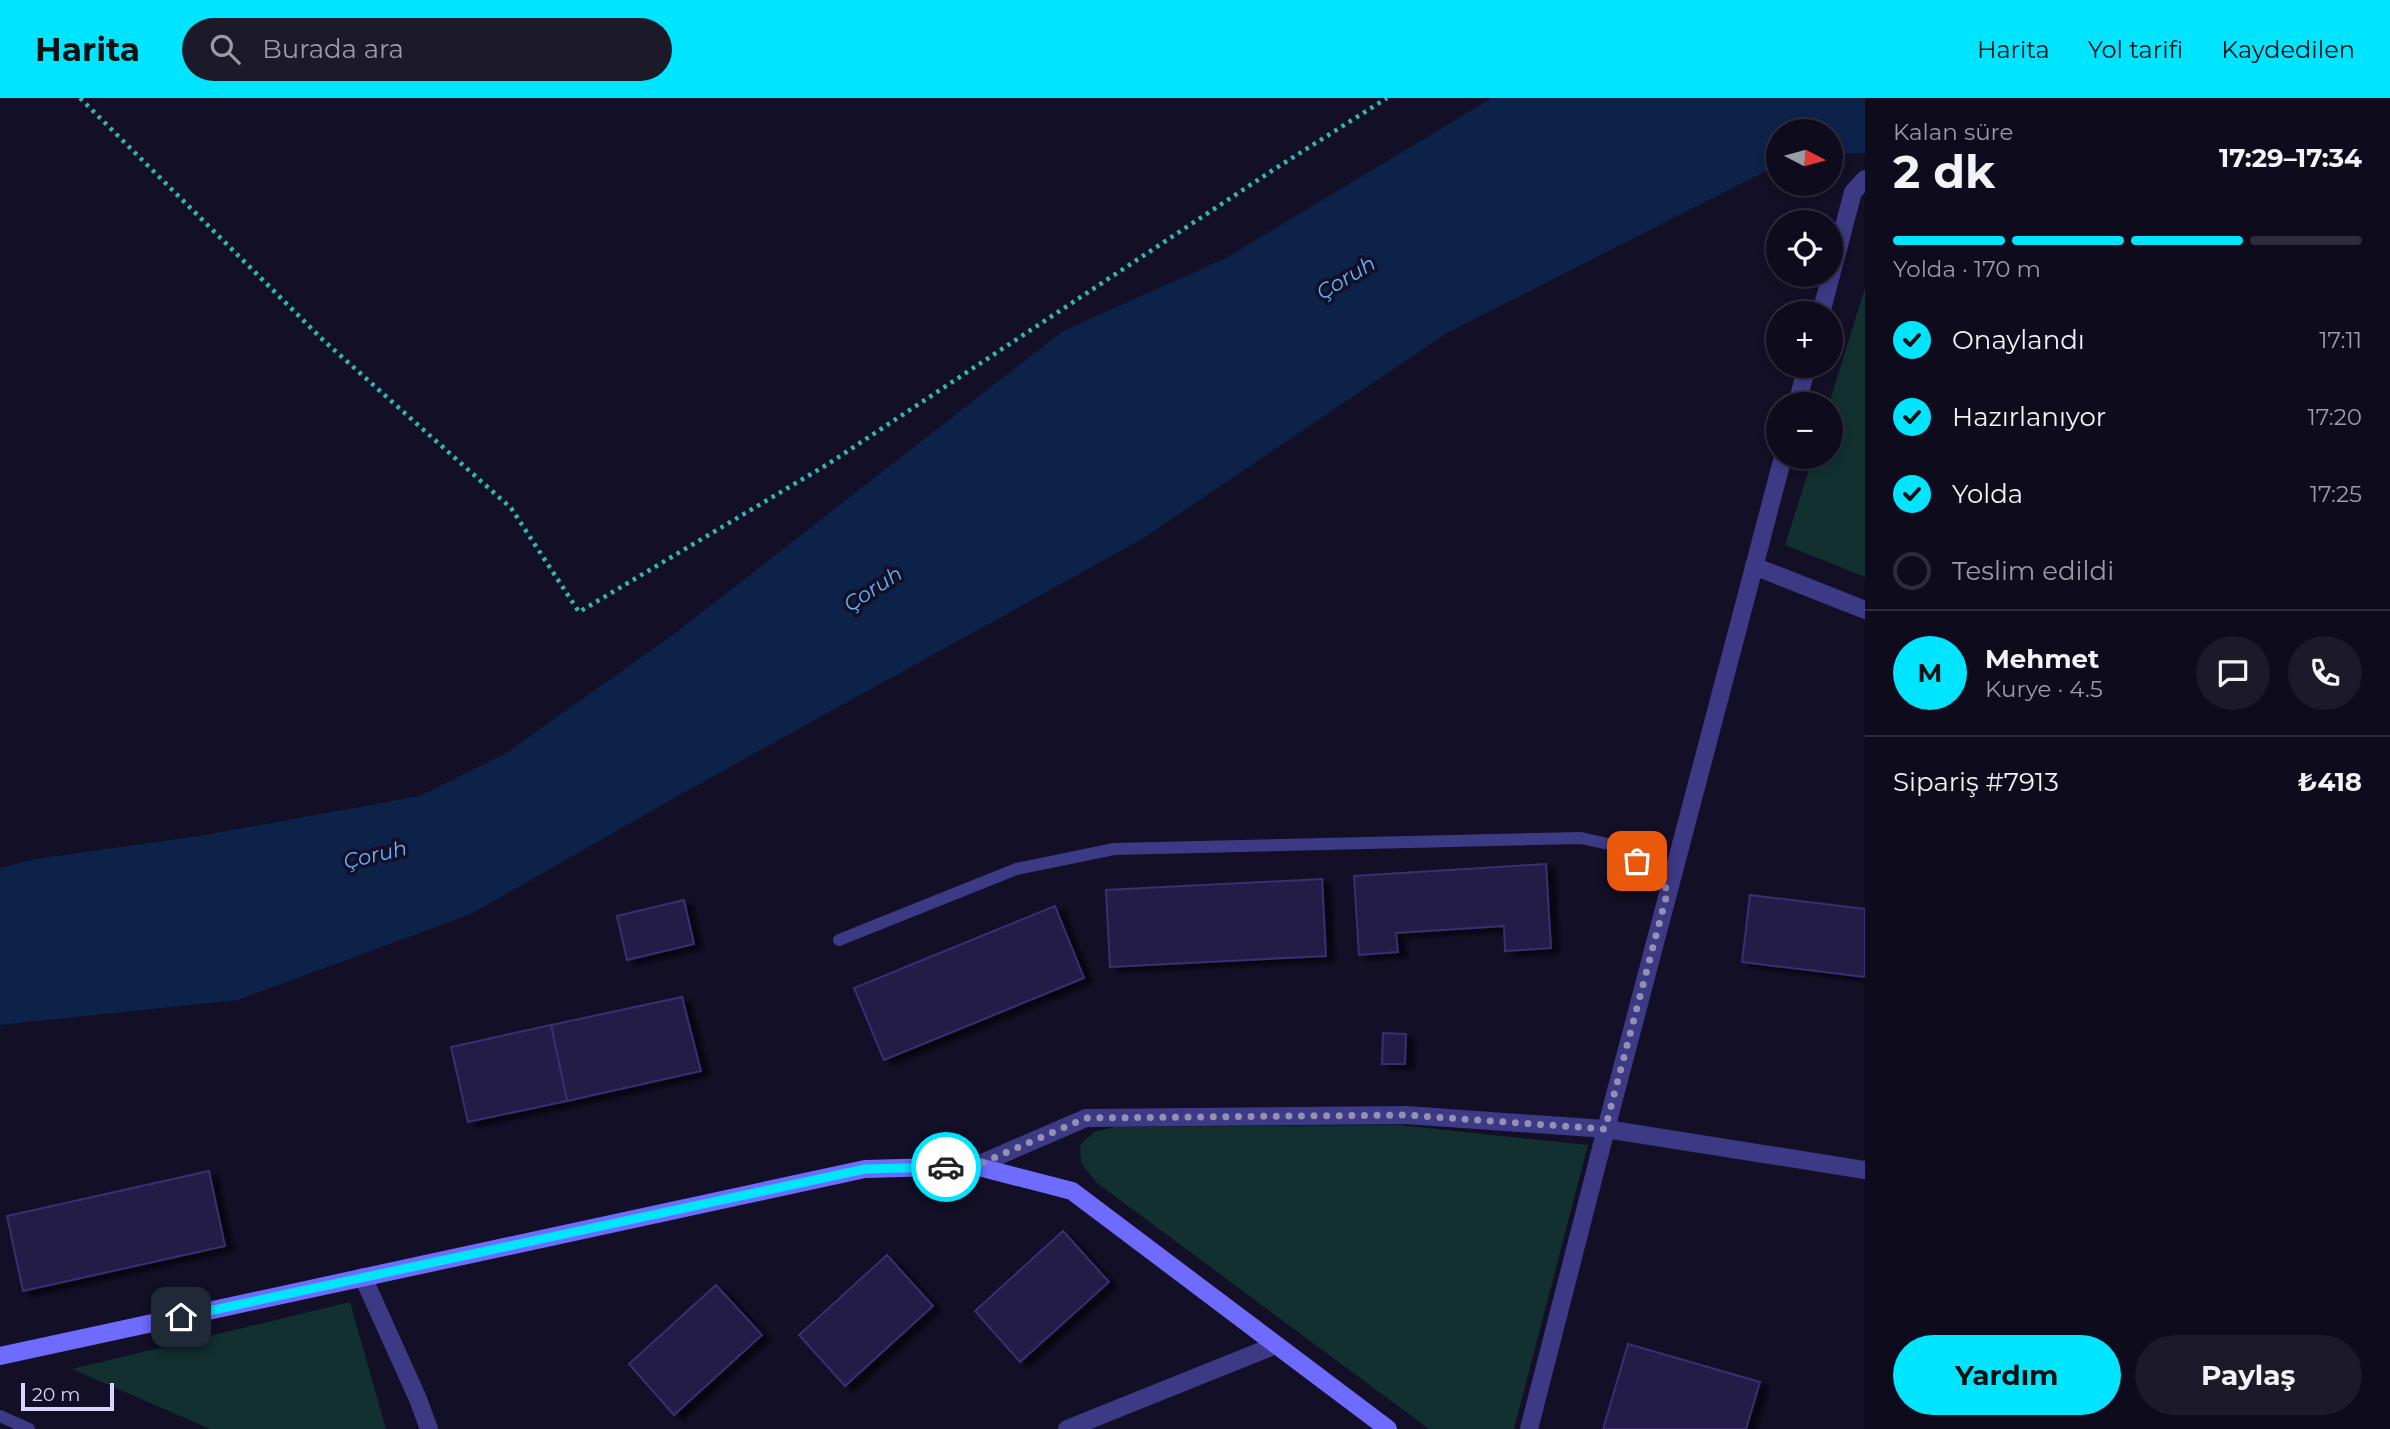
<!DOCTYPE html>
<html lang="tr">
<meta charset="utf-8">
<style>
:root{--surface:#0e0b1c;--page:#1c1929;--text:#f1f3f6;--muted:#9b9ba3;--line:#2e2b3b;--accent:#00e5ff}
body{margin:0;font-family:Montserrat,sans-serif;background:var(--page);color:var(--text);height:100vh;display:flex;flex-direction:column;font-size:26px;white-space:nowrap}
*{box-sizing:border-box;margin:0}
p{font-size:23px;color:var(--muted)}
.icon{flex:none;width:38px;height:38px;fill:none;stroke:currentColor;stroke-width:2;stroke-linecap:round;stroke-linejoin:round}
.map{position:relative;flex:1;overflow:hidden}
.details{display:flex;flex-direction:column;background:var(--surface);width:525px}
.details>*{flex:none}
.needle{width:46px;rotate:96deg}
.fabs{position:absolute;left:1766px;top:21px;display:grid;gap:14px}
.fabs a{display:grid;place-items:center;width:77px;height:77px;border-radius:50%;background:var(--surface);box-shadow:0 4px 10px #0003,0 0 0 2px var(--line);font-size:35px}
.scale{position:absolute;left:21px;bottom:18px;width:93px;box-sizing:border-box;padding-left:7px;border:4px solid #d9d4ff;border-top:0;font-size:19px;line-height:24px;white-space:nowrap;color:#d9d4ff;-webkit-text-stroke:5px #130f26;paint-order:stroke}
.pin{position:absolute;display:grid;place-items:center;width:60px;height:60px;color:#fff;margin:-30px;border-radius:14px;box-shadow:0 4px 10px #0006}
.courier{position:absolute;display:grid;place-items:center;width:70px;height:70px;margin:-35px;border:5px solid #00e5ff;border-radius:50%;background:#fff;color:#222;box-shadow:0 2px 9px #0007}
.overview em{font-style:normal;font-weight:700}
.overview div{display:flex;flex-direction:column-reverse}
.overview{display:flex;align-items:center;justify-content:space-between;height:119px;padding:0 28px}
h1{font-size:46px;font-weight:700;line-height:52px}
.bar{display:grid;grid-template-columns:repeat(4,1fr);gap:10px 7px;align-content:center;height:84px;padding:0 28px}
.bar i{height:9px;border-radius:5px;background:var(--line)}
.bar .active{background:var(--accent)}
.bar p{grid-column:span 4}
.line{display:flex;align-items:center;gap:18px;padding:0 28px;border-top:2px solid var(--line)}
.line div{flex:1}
.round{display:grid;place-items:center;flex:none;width:74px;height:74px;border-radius:37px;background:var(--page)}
ol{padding:0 28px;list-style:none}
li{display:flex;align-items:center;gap:21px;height:77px}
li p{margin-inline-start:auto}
li .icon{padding:7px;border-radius:50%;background:var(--accent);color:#111;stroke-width:4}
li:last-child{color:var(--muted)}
li i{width:38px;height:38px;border:4px solid var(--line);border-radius:50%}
.cta{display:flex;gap:14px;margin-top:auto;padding:14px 28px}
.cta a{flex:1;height:80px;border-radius:42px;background:var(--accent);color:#111;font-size:28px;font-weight:700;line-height:80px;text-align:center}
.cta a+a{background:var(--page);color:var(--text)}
header{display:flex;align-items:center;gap:42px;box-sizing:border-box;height:98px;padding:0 35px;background:var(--accent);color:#111}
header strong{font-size:33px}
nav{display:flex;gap:38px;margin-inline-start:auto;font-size:24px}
.search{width:490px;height:63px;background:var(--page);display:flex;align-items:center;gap:18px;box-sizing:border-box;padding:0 24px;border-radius:38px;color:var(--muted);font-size:26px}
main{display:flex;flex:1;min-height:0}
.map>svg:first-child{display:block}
.green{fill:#12302f}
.water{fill:#0c2248}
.building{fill:#241b47;stroke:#3b2d73;stroke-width:2;filter:url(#shadow)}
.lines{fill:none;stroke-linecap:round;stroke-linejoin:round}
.path{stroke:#2fb8b0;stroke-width:4.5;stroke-dasharray:3.5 5;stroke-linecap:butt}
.lane{stroke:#3d3a85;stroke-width:12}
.street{stroke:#3d3a85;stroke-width:18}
.secondary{stroke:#6f6bff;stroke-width:18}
.done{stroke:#948fb3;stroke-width:7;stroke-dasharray:0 12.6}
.route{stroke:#00e5ff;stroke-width:9}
.labels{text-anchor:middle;stroke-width:7;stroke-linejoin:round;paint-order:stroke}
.water-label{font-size:21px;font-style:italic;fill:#62b6ff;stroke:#130f26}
</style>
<header>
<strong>Harita</strong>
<div class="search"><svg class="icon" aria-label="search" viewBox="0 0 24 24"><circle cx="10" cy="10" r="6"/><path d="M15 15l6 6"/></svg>Burada ara</div>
<nav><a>Harita</a><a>Yol tarifi</a><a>Kaydedilen</a></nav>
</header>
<main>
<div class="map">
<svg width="1865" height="1331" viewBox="0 0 1865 1331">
<defs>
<filter id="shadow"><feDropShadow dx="8" dy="4.5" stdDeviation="2" flood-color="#0009"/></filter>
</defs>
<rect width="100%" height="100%" fill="#130f26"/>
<!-- green -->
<g class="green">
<path d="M1865,190V479L1785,447L1813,359H1830L1829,306Z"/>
<path d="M1399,1027L1588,1047L1514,1331H1429L1097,1085L1081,1065L1080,1047L1094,1034L1114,1029Z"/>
<path d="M350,1204L386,1331H210L72,1271Z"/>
</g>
<!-- water -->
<path class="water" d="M1492,0H1865V55L1831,56L1830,33H1778V67L1447,235L1142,441L685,694L471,816L238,902L0,927V770L35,761L199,738L420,698L505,656L674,536L1063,233L1226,160Z"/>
<!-- building -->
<g class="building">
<path d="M1546,766L1551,850L1505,853L1504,828L1396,835L1398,854L1359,857L1354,778Z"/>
<path d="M1322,781L1326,858L1110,869L1106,792Z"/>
<path d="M1750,797L1865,811V879L1742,864Z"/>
<path d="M684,802L694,846L627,862L617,818Z"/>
<path d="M1055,808L1084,880L884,962L854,890Z"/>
<path d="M682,899L701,973L567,1003L551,927Z"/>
<path d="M551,927L567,1003L468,1024L451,949Z"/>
<path d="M1383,935L1406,936L1405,966H1382Z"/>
<path d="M209,1073L225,1148L23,1193L7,1118Z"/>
<path d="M1063,1133L1109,1184L1020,1264L975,1213Z"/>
<path d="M887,1157L933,1208L845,1288L799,1237Z"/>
<path d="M716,1187L762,1237L674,1317L629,1266Z"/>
<path d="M1628,1246L1760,1284L1746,1331H1603Z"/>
</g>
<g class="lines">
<!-- path -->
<path class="path" d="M80,0L323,242L511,410L579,514L828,366L1273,72L1387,0"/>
<!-- lane -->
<g class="lane">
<path d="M839,842L1016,771L1114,751L1581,740L1622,749L1668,792"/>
<path d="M0,1318L29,1331"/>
</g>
<!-- street -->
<g class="street">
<path d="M1821,215L1853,94L1865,81"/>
<path d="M1797,306L1807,268"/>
<path d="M1754,468L1865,512"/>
<path d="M975,1068L1086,1020L1406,1017L1606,1031L1865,1072"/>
<path d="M363,1179L418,1301L429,1331"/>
<path d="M1067,1331L1276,1247"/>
<path d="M1529,1331L1606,1031L1783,359"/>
</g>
<!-- secondary -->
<path class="secondary" d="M0,1258L865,1071L975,1068L1072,1093L1388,1331"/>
</g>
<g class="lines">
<!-- done -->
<path class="done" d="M946,1069L975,1068L1086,1020L1406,1017L1605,1031L1668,792L1637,763"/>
<!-- route -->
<path class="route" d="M181,1219L865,1071L946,1069"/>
</g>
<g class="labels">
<!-- water labels -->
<g class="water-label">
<text transform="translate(1346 180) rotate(-31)" y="7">Çoruh</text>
<text transform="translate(873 491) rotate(-33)" y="7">Çoruh</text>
<text transform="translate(375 757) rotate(-13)" y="7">Çoruh</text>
</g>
</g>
</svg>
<div class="fabs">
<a><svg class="needle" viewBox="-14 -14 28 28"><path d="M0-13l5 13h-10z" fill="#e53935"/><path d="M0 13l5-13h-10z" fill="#9b9ba3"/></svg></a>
<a><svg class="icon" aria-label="locate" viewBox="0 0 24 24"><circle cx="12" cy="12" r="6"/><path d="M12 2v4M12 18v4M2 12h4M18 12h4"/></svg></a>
<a>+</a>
<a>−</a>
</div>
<div class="scale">20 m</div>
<div class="pin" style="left:1637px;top:763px;background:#ea580c"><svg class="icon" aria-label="bag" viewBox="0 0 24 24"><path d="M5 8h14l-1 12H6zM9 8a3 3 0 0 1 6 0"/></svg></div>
<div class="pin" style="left:181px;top:1219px;background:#1f2937"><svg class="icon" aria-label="home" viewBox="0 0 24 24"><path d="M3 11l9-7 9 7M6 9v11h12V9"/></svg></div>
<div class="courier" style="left:946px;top:1069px"><svg class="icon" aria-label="car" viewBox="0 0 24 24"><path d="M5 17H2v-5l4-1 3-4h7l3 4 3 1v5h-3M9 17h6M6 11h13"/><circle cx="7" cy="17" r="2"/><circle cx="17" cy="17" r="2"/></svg></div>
</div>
<section class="details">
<div class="overview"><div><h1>2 dk</h1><p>Kalan süre</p></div><em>17:29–17:34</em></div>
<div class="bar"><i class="active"></i><i class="active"></i><i class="active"></i><i></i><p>Yolda · 170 m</p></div>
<ol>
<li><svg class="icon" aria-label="check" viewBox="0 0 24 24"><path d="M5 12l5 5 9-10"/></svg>Onaylandı<p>17:11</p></li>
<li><svg class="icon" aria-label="check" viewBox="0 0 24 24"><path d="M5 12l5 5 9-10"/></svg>Hazırlanıyor<p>17:20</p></li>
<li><svg class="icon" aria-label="check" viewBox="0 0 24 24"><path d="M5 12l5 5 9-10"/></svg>Yolda<p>17:25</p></li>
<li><i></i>Teslim edildi</li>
</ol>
<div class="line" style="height:126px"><b class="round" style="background:var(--accent);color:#111">M</b><div><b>Mehmet</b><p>Kurye · 4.5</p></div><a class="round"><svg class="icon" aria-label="chat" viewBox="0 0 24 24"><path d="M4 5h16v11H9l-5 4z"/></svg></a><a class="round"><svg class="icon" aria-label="phone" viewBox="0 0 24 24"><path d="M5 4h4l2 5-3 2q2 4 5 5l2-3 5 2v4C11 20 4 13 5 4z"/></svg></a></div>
<div class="line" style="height:91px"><div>Sipariş #7913</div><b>₺418</b></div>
<div class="cta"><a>Yardım</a><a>Paylaş</a></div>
</section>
</main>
